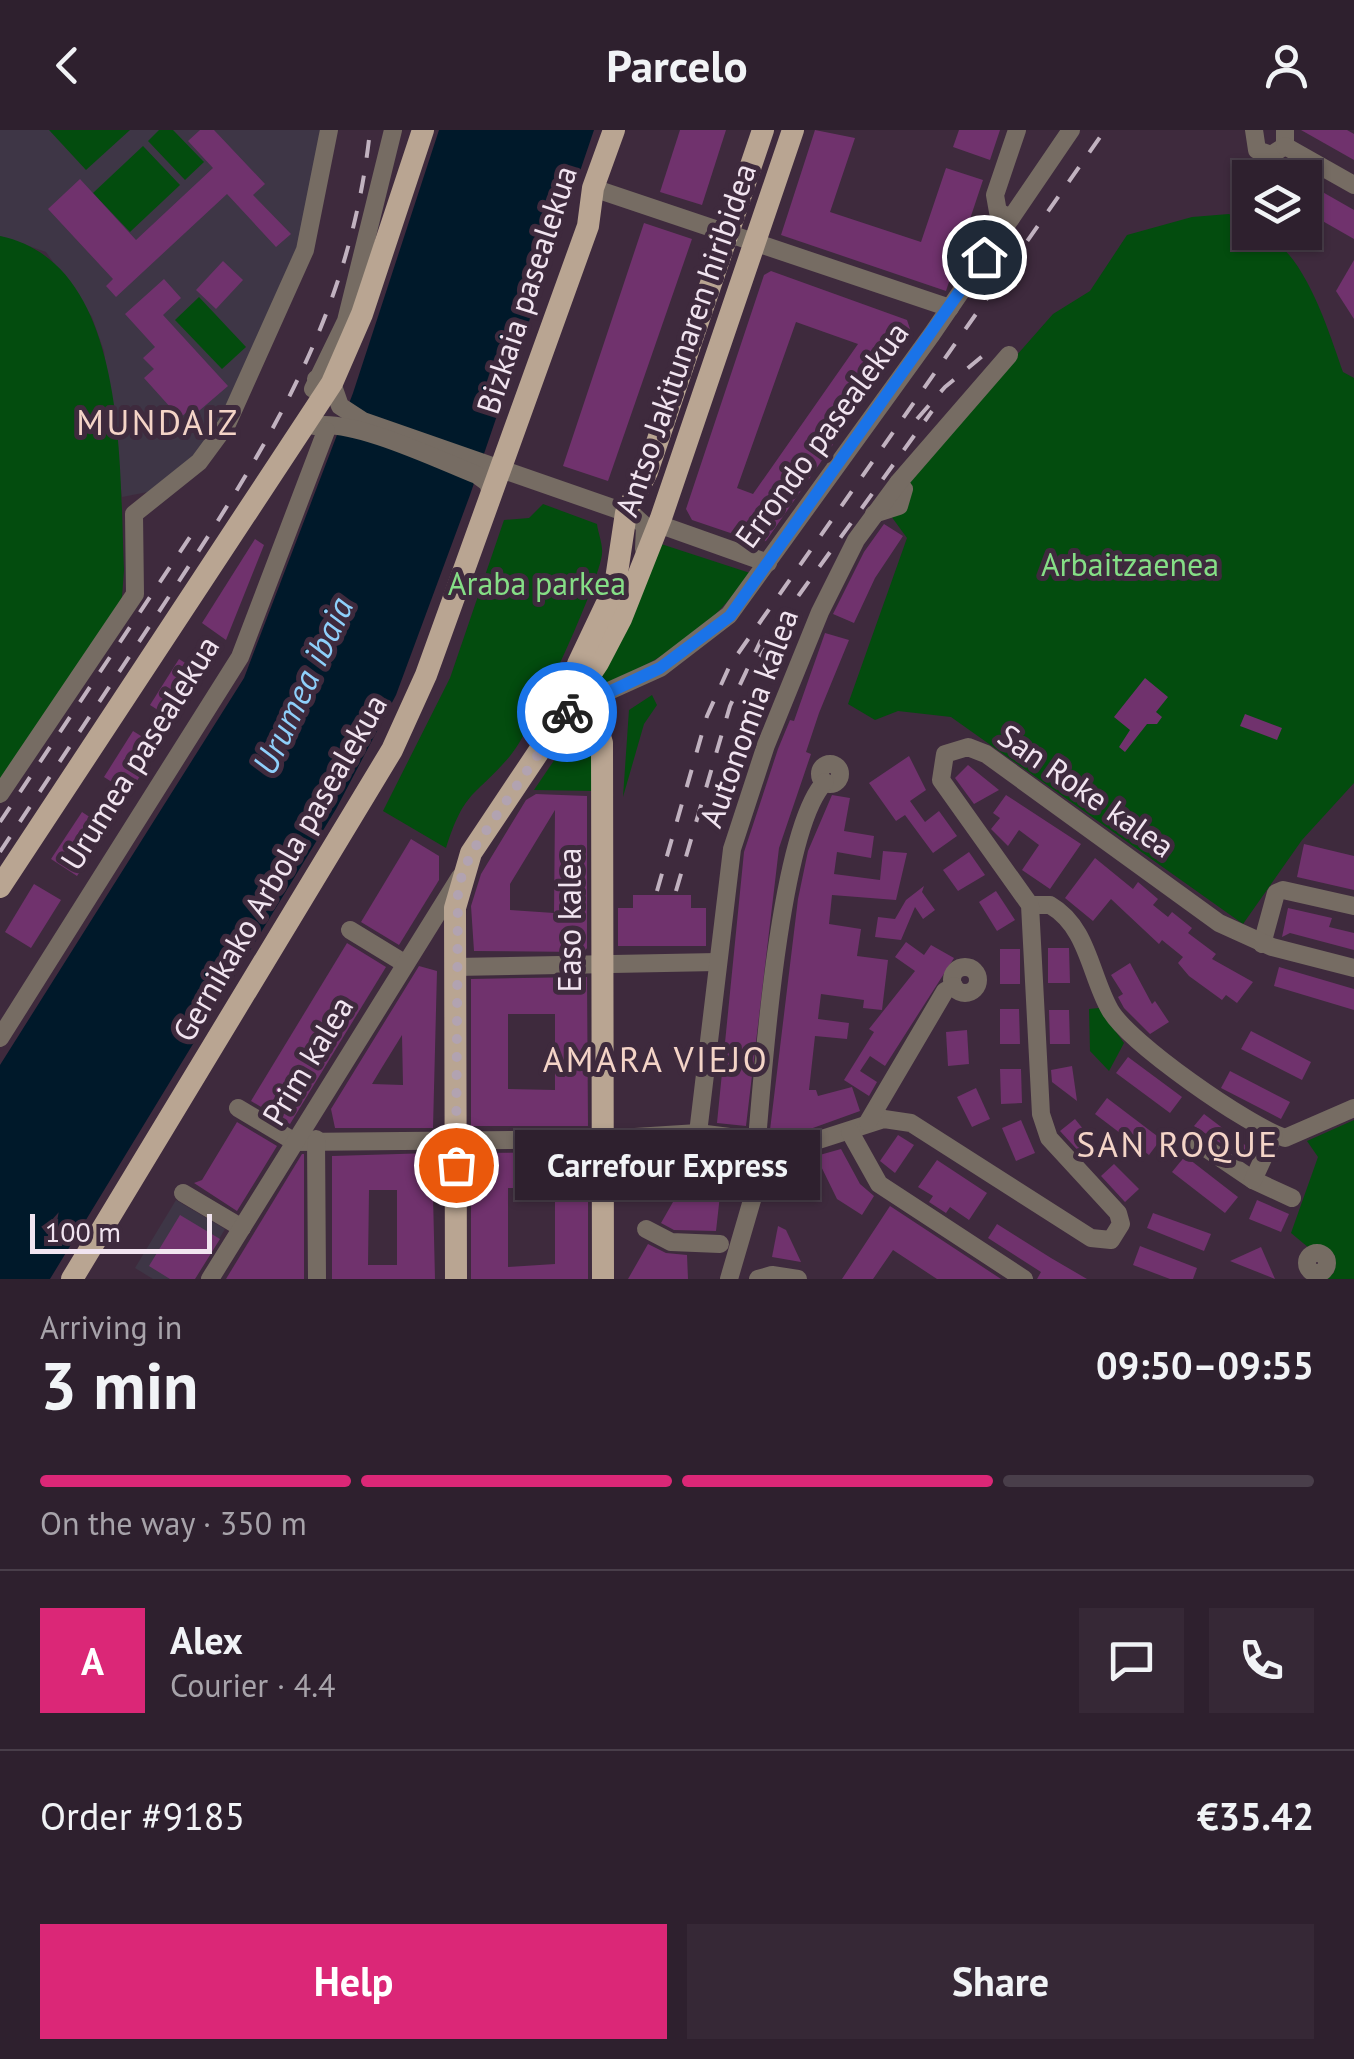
<!DOCTYPE html>
<meta charset="utf-8">
<style>
:root{--surface:#2e202e;--page:#362836;--text:#f1f3f6;--muted:#a7a3aa;--line:#493e4a;--accent:#db2777}
body{margin:0;font-family:"PT Sans",sans-serif;background:var(--page);color:var(--text);height:100vh;display:flex;flex-direction:column;font-size:38px;white-space:nowrap}
*{box-sizing:border-box;margin:0}
p{font-size:32px;color:var(--muted)}
.icon{flex:none;width:55px;height:55px;fill:none;stroke:currentColor;stroke-width:2;stroke-linecap:round;stroke-linejoin:round}
.map{position:relative;height:1149px;overflow:hidden}
.panel{display:flex;flex-direction:column;background:var(--surface);flex:1}
.panel>*{flex:none}
.tools{position:absolute;left:1232px;top:30px;display:grid;gap:20px}
.tools a{display:grid;place-items:center;width:90px;height:90px;border-radius:0px;background:var(--surface);box-shadow:0 2px 8px #0004,0 0 0 2px var(--line);font-size:50px}
.scale{position:absolute;left:30px;bottom:25px;width:182px;box-sizing:border-box;padding-left:10px;border:5px solid #f1e4f0;border-top:0;font-size:28px;line-height:35px;white-space:nowrap;color:#f1e4f0;-webkit-text-stroke:8px #3e2a3d;paint-order:stroke}
.pin{position:absolute;display:grid;place-items:center;width:85px;height:85px;color:#fff;margin:-42px;border:5px solid #fff;border-radius:50%;box-shadow:0 2px 10px #0007}
.courier{position:absolute;display:grid;place-items:center;width:100px;height:100px;margin:-50px;border:8px solid #1a73e8;border-radius:50%;background:#fff;color:#222;box-shadow:0 2px 12px #0007}
.bubble{position:absolute;height:70px;border-radius:0px;background:var(--surface);box-shadow:0 2px 8px #0004,0 0 0 2px var(--line);font-size:32px;font-weight:800;line-height:70px;text-align:center}
.head em{font-style:normal;font-weight:800}
.head div{display:flex;flex-direction:column-reverse}
.head{display:flex;align-items:center;justify-content:space-between;height:170px;padding:0 40px}
h1{font-size:65px;font-weight:800;line-height:75px}
.bar{display:grid;grid-template-columns:repeat(4,1fr);gap:15px 10px;align-content:center;height:120px;padding:0 40px}
.bar i{height:12px;border-radius:8px;background:var(--line)}
.bar .selected{background:var(--accent)}
.bar p{grid-column:span 4}
.line{display:flex;align-items:center;gap:25px;padding:0 40px;border-top:2px solid var(--line)}
.line div{flex:1}
.round{display:grid;place-items:center;flex:none;width:105px;height:105px;border-radius:0px;background:var(--page)}
.action{display:flex;gap:20px;margin-top:auto;padding:20px 40px}
.action a{flex:1;height:115px;border-radius:0px;background:var(--accent);color:#fff;font-size:40px;font-weight:800;line-height:115px;text-align:center}
.action a+a{background:var(--page);color:var(--text)}
header{display:flex;justify-content:space-between;align-items:center;height:130px;padding:0 40px;background:var(--surface);font-size:45px;font-weight:800}
.map>svg:first-child{display:block}
.education{fill:#3e3646}
.green{fill:#034c0e}
.water{fill:#00192a}
.building{fill:#70326d;fill-rule:evenodd}
.lines{fill:none;stroke-linecap:round;stroke-linejoin:round}
.minor{stroke:#766c63;stroke-width:18}
.major{stroke:#b9a592;stroke-width:22}
.rail{stroke:#c1b2c0;stroke-width:4;stroke-dasharray:18 18;stroke-linecap:butt}
.done{stroke:#b2a3b1;stroke-width:10;stroke-dasharray:0 18}
.route{stroke:#1a73e8;stroke-width:12}
.labels{text-anchor:middle;stroke-width:10;stroke-linejoin:round;paint-order:stroke}
.street-label{font-size:32px;fill:#f1e4f0;stroke:#3e2a3d}
.park-label{font-size:32px;fill:#85de86;stroke:#3e2a3d}
.neighbourhood-label{font-size:35px;letter-spacing:2.5px;fill:#f4d4c7;stroke:#3e2a3d}
.water-label{font-size:35px;font-style:italic;fill:#8ecffa;stroke:#3e2a3d}
</style>
<header><svg class="icon" aria-label="back" viewBox="0 0 24 24"><path d="M15 5l-7 7 7 7"/></svg>Parcelo<svg class="icon" aria-label="person" viewBox="0 0 24 24"><circle cx="12" cy="8" r="4"/><path d="M4 21q1-7 8-7t8 7"/></svg></header>
<div class="map">
<svg width="1354" height="1149" viewBox="0 0 1354 1149">
<rect width="100%" height="100%" fill="#3e2a3d"/>
<!-- education -->
<g class="education">
<path d="M0,0H320L313,63L299,115L220,296L199,324L153,361L122,367L104,221L92,187L46,122L0,106Z"/>
<path d="M176,1070L225,1099L195,1149H153L135,1138Z"/>
</g>
<!-- green -->
<g class="green">
<path d="M49,0H130L86,40Z"/>
<path d="M159,0H173L204,32L185,50L148,11Z"/>
<path d="M143,16L180,55L130,102L93,63Z"/>
<path d="M1229,84L1250,96V102C1300,103 1329,203 1343,242L1354,248V653L1302,710L1243,794L951,587L898,581L875,590L848,574L907,408L891,386L906,351L1053,184L1090,161L1127,105L1192,87Z"/>
<path d="M0,106C130,133 119,338 124,440L122,467L114,489L0,653Z"/>
<path d="M199,167L246,217L222,239L175,190Z"/>
<path d="M543,374L597,394C598,403 603,414 602,424C599,453 531,603 510,626C474,668 465,659 446,718L383,681L450,548L504,390L529,388Z"/>
<path d="M658,413L750,443C707,503 667,526 601,557L597,552Z"/>
<path d="M652,565L657,575L644,594L623,667L629,580Z"/>
<path d="M587,592L594,610V661L534,660L576,598Z"/>
<path d="M1099,878L1124,913L1109,941L1090,921L1089,879Z"/>
<path d="M1354,990V1149H1318L1334,1143L1335,1126L1324,1116L1309,1118L1291,1103L1318,1027L1307,1011Z"/>
</g>
<!-- water -->
<path class="water" d="M439,0H594L470,365L396,565L336,679L50,1149H0V935L244,548L353,263Z"/>
<!-- building -->
<g class="building">
<path d="M200,0H214L265,54L253,65L291,104L276,117L227,64L116,167L106,156L113,149L48,79L80,49L136,110L213,38L188,11Z"/>
<path d="M680,0H726L702,75L660,62Z"/>
<path d="M815,0L855,8L830,82L921,112L946,38L983,50L946,161L781,105Z"/>
<path d="M959,0H1000L990,30L953,17Z"/>
<path d="M1301,0H1347L1354,4V30Z"/>
<path d="M1305,52L1354,80V109L1305,81Z"/>
<path d="M644,93L692,109L608,351L563,336Z"/>
<path d="M1354,130V189L1336,161Z"/>
<path d="M223,131L243,150L216,179L196,160Z"/>
<path d="M771,141L907,190L911,202L766,411L757,412L692,390L686,379L764,145ZM796,192L858,214L753,364L737,358Z"/>
<path d="M164,149L181,168L163,185L228,256L193,286L188,281L180,288L144,248L154,239L143,228L155,217L125,184Z"/>
<path d="M884,394L903,406L875,448L854,493L833,484L864,422Z"/>
<path d="M255,409L264,415L226,510L202,493Z"/>
<path d="M825,503L849,510L819,583L806,622L811,624L779,718L746,996L717,993L744,722L778,619L790,590L794,591Z"/>
<path d="M179,529L204,545L175,591L150,575Z"/>
<path d="M1145,548L1168,567L1156,582L1162,587L1157,594H1147L1125,622L1119,617L1130,600L1114,587Z"/>
<path d="M1245,584L1282,598L1277,610L1240,596Z"/>
<path d="M133,601L159,617L129,663L104,647Z"/>
<path d="M909,626L926,660L910,671L925,692L939,681L957,706L933,723L905,685L896,691L869,653Z"/>
<path d="M968,635L999,660L974,674L955,648Z"/>
<path d="M536,664L587,666V818L584,822L474,821L471,776L481,744L526,670ZM555,680L554,783L510,780V754Z"/>
<path d="M832,665L850,668L844,701L874,706L871,728L837,722L834,744L880,750L883,721L907,723L896,770L832,765L829,794L861,799L857,826L888,830L882,880L863,878L864,870L821,864L818,889L849,893L847,909L815,906L809,960H816L818,966L852,957L860,981L799,1003L770,1000L798,769L808,721Z"/>
<path d="M1006,665L1081,714L1050,759L1022,740L1039,715L1019,700L1008,716L991,699L1000,688L993,683Z"/>
<path d="M82,682L108,699L77,746L51,729Z"/>
<path d="M411,709L439,726V750L399,815L361,792Z"/>
<path d="M1304,714L1354,726V760L1297,747Z"/>
<path d="M969,722L985,745L958,761L943,740Z"/>
<path d="M1095,728L1133,759L1138,752L1158,769L1153,775L1168,787L1172,782L1192,798L1188,803L1216,824L1212,829L1253,852L1237,873L1226,865L1222,870L1189,846L1178,833L1183,827L1162,810L1159,814L1111,769L1093,791L1065,768Z"/>
<path d="M34,754L61,770L31,818L5,802Z"/>
<path d="M924,756L922,762L935,780L923,789L915,777L901,810L875,807L878,787L895,789L906,770Z"/>
<path d="M996,761L1015,790L997,801L979,772Z"/>
<path d="M633,765H691V778H706V816H618V778H633Z"/>
<path d="M1288,778L1332,788L1329,797L1354,803V820L1290,803L1282,807Z"/>
<path d="M906,812L924,825L931,815L954,828L885,936L870,926L860,941L877,952L869,966L844,950L874,902L869,899L915,841L895,827Z"/>
<path d="M347,813L386,837L290,994L251,971Z"/>
<path d="M1048,818H1069L1070,853H1048Z"/>
<rect x="1000" y="819" width="20" height="35"/>
<path d="M1130,833L1152,874L1155,871L1169,892L1150,904L1124,878L1118,867L1123,864L1111,845Z"/>
<path d="M419,836L437,841L433,998H335L331,979ZM402,905L403,955L372,954L381,939Z"/>
<path d="M1279,837L1354,859V880L1274,856Z"/>
<path d="M587,847L588,996H471V849ZM508,884H555V960L508,959Z"/>
<path d="M1000,879H1019L1020,914H1000Z"/>
<path d="M1049,880H1069L1070,914H1050Z"/>
<path d="M967,900L969,934L948,936L946,902Z"/>
<path d="M1251,901L1311,932L1302,950L1241,919Z"/>
<path d="M1128,927L1182,967L1170,983L1116,943Z"/>
<path d="M1072,936L1077,971L1052,952L1051,940Z"/>
<path d="M1000,939H1021L1022,973L1001,974Z"/>
<path d="M1230,941L1290,972L1281,989L1221,958Z"/>
<path d="M976,958L990,989L972,997L957,967Z"/>
<path d="M1107,968L1161,1009L1149,1025L1095,984Z"/>
<path d="M1204,984L1253,1021L1248,1031L1194,996Z"/>
<path d="M1075,989L1097,1016L1084,1027L1060,1001Z"/>
<path d="M1021,990L1035,1023L1016,1031L1002,998Z"/>
<path d="M237,992L277,1016L237,1081L194,1053L202,1050Z"/>
<path d="M898,1005L914,1015L895,1043L880,1031Z"/>
<path d="M705,1016L746,1022L742,1049L722,1047L716,1101L674,1100L661,1093Z"/>
<path d="M841,1019L860,1054L874,1066L862,1085L837,1069L816,1026Z"/>
<path d="M588,1022V1149H471V1023ZM508,1058H555V1134L508,1137Z"/>
<path d="M432,1023L435,1149H332V1026ZM369,1060H397V1135H368Z"/>
<path d="M304,1024V1149H226L302,1024Z"/>
<path d="M1185,1026L1238,1067L1225,1083L1172,1042Z"/>
<path d="M937,1030L987,1063L969,1090L950,1077L946,1083L929,1072L933,1066L918,1057Z"/>
<path d="M1114,1034L1139,1059L1125,1072L1101,1046Z"/>
<path d="M1257,1070L1289,1084L1281,1102L1249,1089Z"/>
<path d="M890,1076L1001,1149H937L893,1120L873,1149H842Z"/>
<path d="M1153,1083L1211,1104L1204,1121L1147,1098Z"/>
<path d="M180,1085L220,1109L195,1149H170L149,1136Z"/>
<path d="M997,1094L1051,1128L1087,1149H1037L1041,1142L988,1108Z"/>
<path d="M778,1096L786,1100L801,1132L772,1127Z"/>
<path d="M648,1114L666,1123L687,1125L688,1149H628Z"/>
<path d="M1140,1116L1197,1138L1193,1149H1170L1133,1135Z"/>
<path d="M1261,1117L1275,1149L1230,1131Z"/>
</g>
<g class="lines">
<!-- minor -->
<g class="minor">
<path d="M1254,0L1257,20L1271,25L1285,16V0"/>
<path d="M1285,16L1354,55"/>
<path d="M593,58L950,178"/>
<path d="M1011,88L998,82L995,65L1017,0"/>
<path d="M316,249L323,257L332,253L340,276L363,291L633,385L645,396L644,419"/>
<path d="M313,259L346,191L393,0"/>
<path d="M314,296C352,288 439,330 477,345L488,353L492,367"/>
<path d="M874,384L899,376L904,359L898,353"/>
<path d="M658,394L768,433"/>
<path d="M580,574L660,538L729,485L932,204L1071,0"/>
<circle cx="830" cy="644" r="10"/>
<path d="M0,664L135,464L134,384L199,332L227,294L305,120L329,0"/>
<path d="M1030,775H1050C1088,797 1090,845 1110,880C1129,913 1248,996 1285,1008L1354,978"/>
<path d="M350,800L404,833"/>
<path d="M1262,814L1276,763L1283,760L1354,776"/>
<circle cx="965" cy="850" r="13"/>
<path d="M455,837L717,832"/>
<path d="M0,908L240,527L326,301"/>
<path d="M238,978L295,1012L603,1009L698,1003L800,1016L884,989L911,993L1091,1108L1111,1110L1121,1094L1118,1083L1049,1008L1041,984L1030,775L941,650L945,624L968,617L986,624L1219,793L1272,817L1354,838"/>
<path d="M868,992L945,861L954,856"/>
<path d="M850,1002L879,1054L1024,1149"/>
<path d="M698,1003L732,719L766,615L820,482L856,410L898,353L1009,225"/>
<path d="M1191,1008L1253,1050L1292,1068"/>
<path d="M316,1009L317,1149"/>
<path d="M757,1010C763,939 780,698 825,652"/>
<path d="M1253,1050L1274,1005"/>
<path d="M183,1063L242,1098"/>
<path d="M646,1099L671,1112L720,1114"/>
<circle cx="1317" cy="1133" r="10"/>
<path d="M210,1149L460,747"/>
<path d="M729,1149L769,1012"/>
<path d="M758,1149L772,1145L798,1149"/>
</g>
<!-- major -->
<g class="major">
<path d="M0,757L332,253L362,184L423,0"/>
<path d="M72,1149L392,620L426,545L588,96L593,58L614,0"/>
<path d="M456,1149L455,778L471,723L598,533L621,489L661,388L793,0"/>
<path d="M603,1149L602,613L578,534L615,456L626,383L647,342L763,0"/>
</g>
<!-- rail -->
<g class="rail">
<path d="M917,289L945,257L985,224"/>
<path d="M760,527L799,465L932,281"/>
<path d="M0,692L194,401"/>
<path d="M0,722C56,637 112,553 168,468C267,317 351,185 370,0"/>
<path d="M657,761L707,586L730,535L1105,0"/>
<path d="M676,761L730,576L761,510"/>
</g>
</g>
<g class="lines">
<!-- done -->
<path class="done" d="M456,1035L458,756L471,723L567,582"/>
<!-- route -->
<path class="route" d="M567,582L660,538L730,486L984,127"/>
</g>
<g class="labels">
<!-- street labels -->
<g class="street-label">
<text transform="translate(527 160) rotate(-72)" y="11">Bizkaia pasealekua</text>
<text transform="translate(686 210) rotate(-71)" y="11">Antso Jakitunaren hiribidea</text>
<text transform="translate(822 305) rotate(-54)" y="11">Errondo pasealekua</text>
<text transform="translate(749 588) rotate(-70)" y="11">Autonomia kalea</text>
<text transform="translate(140 623) rotate(-58)" y="11">Urumea pasealekua</text>
<text transform="translate(1086 661) rotate(35)" y="11">San Roke kalea</text>
<text transform="translate(280 738) rotate(-60)" y="11">Gernikako Arbola pasealekua</text>
<text transform="translate(570 790) rotate(-90)" y="11">Easo kalea</text>
<text transform="translate(308 931) rotate(-59)" y="11">Prim kalea</text>
</g>
<!-- park labels -->
<g class="park-label">
<text x="1130" y="446">Arbaitzaenea</text>
<text x="537" y="465">Araba parkea</text>
</g>
<!-- neighbourhood labels -->
<g class="neighbourhood-label">
<text x="158" y="305">MUNDAIZ</text>
<text x="656" y="942">AMARA VIEJO</text>
<text x="1178" y="1027">SAN ROQUE</text>
</g>
<!-- water labels -->
<g class="water-label">
<text transform="translate(303 556) rotate(-65)" y="12">Urumea ibaia</text>
</g>
</g>
</svg>
<div class="tools">
<a><svg class="icon" aria-label="layers" viewBox="0 0 24 24"><path d="M12 4l9 5-9 5-9-5zM3 14l9 5 9-5"/></svg></a>
</div>
<div class="scale">100 m</div>
<div class="pin" style="left:456px;top:1035px;background:#ea580c"><svg class="icon" aria-label="bag" viewBox="0 0 24 24"><path d="M5 8h14l-1 12H6zM9 8a3 3 0 0 1 6 0"/></svg></div>
<div class="pin" style="left:984px;top:127px;background:#1f2937"><svg class="icon" aria-label="home" viewBox="0 0 24 24"><path d="M3 11l9-7 9 7M6 9v11h12V9"/></svg></div>
<div class="courier" style="left:567px;top:582px"><svg class="icon" aria-label="bike" viewBox="0 0 24 24"><circle cx="6" cy="16" r="4"/><circle cx="18" cy="16" r="4"/><path d="M6 16l4-8h5l3 8M10 8l3 8H6M13 5h3"/></svg></div>
<div class="bubble" style="left:515px;top:1000px;width:305px">Carrefour Express</div>
</div>
<section class="panel">
<div class="head"><div><h1>3 min</h1><p>Arriving in</p></div><em>09:50–09:55</em></div>
<div class="bar"><i class="selected"></i><i class="selected"></i><i class="selected"></i><i></i><p>On the way · 350 m</p></div>
<div class="line" style="height:180px"><b class="round" style="background:var(--accent);color:#fff">A</b><div><b>Alex</b><p>Courier · 4.4</p></div><a class="round"><svg class="icon" aria-label="chat" viewBox="0 0 24 24"><path d="M4 5h16v11H9l-5 4z"/></svg></a><a class="round"><svg class="icon" aria-label="phone" viewBox="0 0 24 24"><path d="M5 4h4l2 5-3 2q2 4 5 5l2-3 5 2v4C11 20 4 13 5 4z"/></svg></a></div>
<div class="line" style="height:130px"><div>Order #9185</div><b>€35.42</b></div>
<div class="action"><a>Help</a><a>Share</a></div>
</section>
